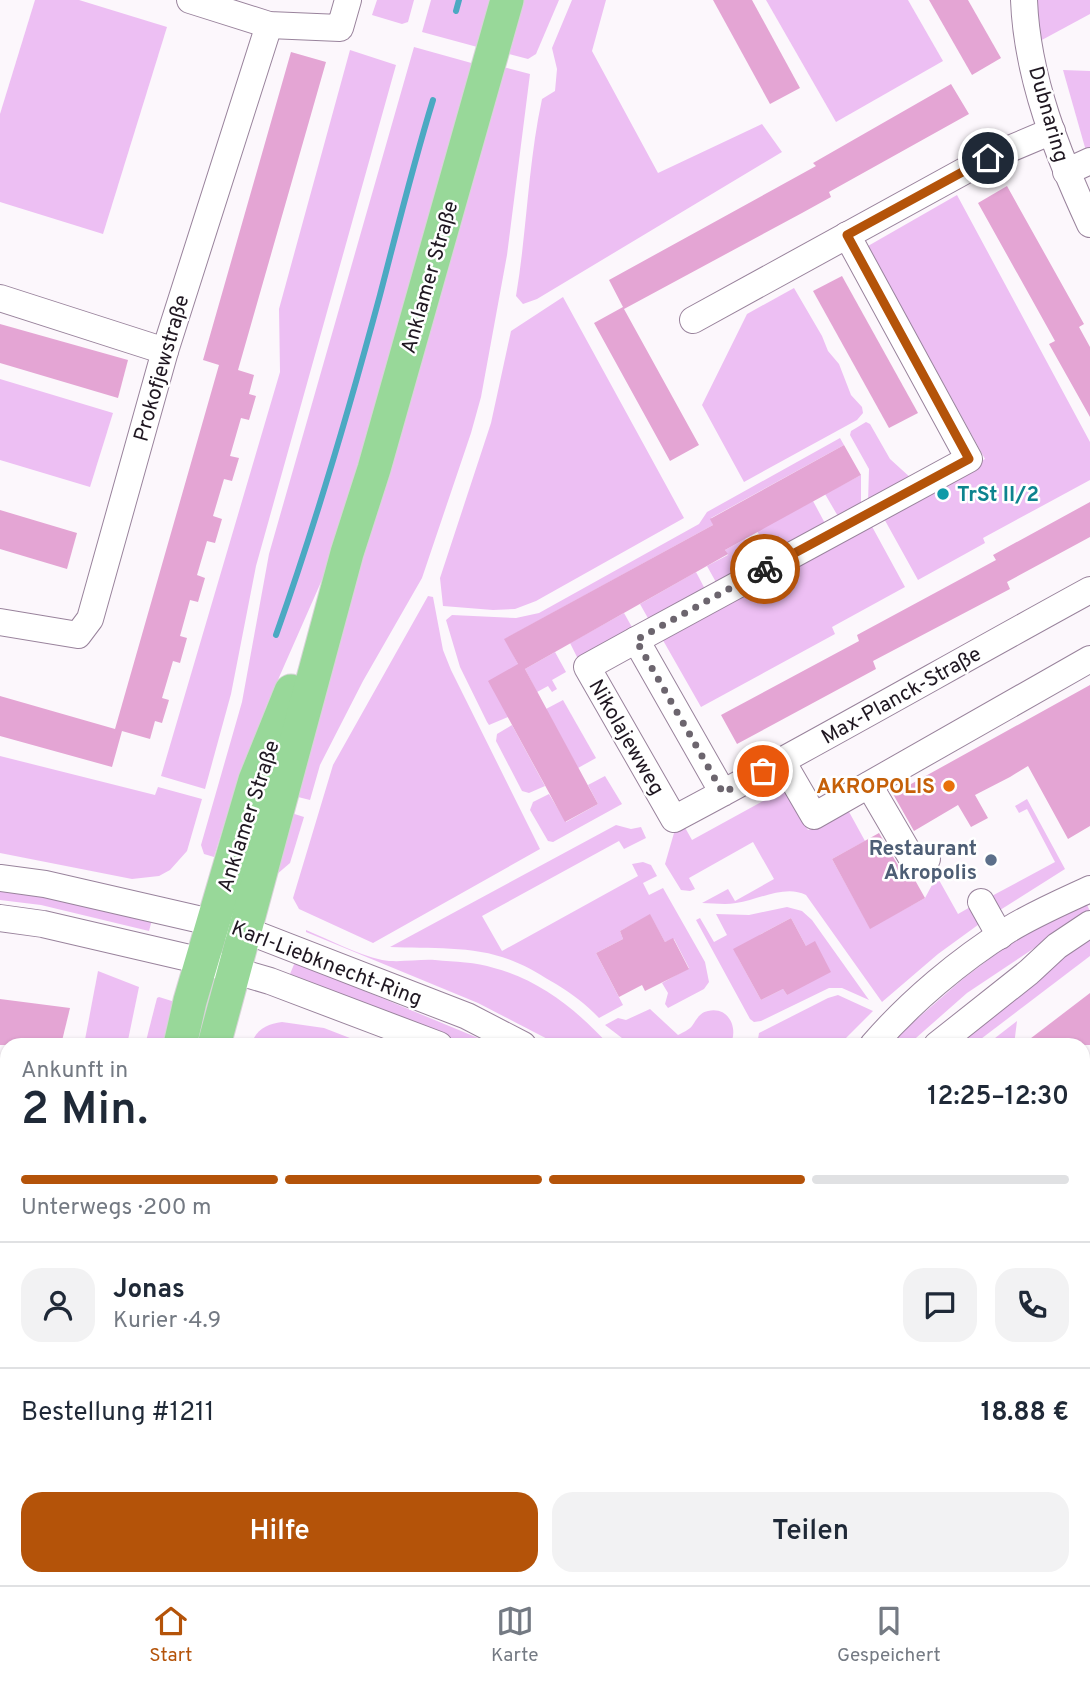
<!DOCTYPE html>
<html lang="de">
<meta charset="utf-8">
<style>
:root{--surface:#fff;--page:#f2f2f3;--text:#1f2937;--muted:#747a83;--line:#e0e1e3;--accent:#b45309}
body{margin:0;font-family:Overpass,sans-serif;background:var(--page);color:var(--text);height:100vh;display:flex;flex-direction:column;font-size:26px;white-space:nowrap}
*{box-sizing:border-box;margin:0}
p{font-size:23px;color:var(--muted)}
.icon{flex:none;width:38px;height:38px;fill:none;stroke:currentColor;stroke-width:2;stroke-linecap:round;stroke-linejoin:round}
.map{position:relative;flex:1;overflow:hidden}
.details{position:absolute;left:0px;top:1038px;width:1090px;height:548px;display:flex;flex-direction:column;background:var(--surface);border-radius:21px 21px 0 0;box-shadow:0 2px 5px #0004}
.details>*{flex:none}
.pin{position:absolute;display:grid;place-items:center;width:60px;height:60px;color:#fff;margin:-30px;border:4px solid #fff;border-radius:50%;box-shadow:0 2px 7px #0007}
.courier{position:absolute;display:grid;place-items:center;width:70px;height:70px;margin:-35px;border:5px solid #b45309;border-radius:50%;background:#fff;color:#222;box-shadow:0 2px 9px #0007}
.headline em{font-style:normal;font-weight:600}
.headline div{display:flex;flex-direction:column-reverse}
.headline{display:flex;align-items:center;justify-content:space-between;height:119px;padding:0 21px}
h1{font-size:46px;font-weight:600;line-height:52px}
.bar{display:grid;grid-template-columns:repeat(4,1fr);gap:10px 7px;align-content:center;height:84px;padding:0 21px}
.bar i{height:9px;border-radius:5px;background:var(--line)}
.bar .on{background:var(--accent)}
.bar p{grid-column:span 4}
.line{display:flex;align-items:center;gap:18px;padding:0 21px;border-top:2px solid var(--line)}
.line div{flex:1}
.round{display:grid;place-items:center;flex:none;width:74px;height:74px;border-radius:21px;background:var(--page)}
.action{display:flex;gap:14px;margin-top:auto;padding:14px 21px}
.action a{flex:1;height:80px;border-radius:21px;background:var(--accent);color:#fff;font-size:28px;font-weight:600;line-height:80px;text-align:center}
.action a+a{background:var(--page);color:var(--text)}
.tab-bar{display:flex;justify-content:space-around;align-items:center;height:98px;border-top:2px solid var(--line);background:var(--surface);font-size:19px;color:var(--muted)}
.tab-bar a{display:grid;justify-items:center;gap:4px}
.tab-bar .on{color:var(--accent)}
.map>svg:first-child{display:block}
.green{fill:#edbff3;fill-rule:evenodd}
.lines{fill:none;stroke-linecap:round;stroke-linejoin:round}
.stream{stroke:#4ba9c2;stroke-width:6}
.building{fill:#e4a5d4}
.minor-casing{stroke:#99839c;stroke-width:28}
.major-casing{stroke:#d7d5d7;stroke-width:35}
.minor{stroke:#fff;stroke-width:26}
.major{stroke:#98d899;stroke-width:33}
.done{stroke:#6c656e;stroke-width:7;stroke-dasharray:0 12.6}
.route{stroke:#b45309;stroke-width:9}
.culture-dot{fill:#0f9aa8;stroke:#fff;stroke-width:2.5}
.food-dot{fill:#e8710a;stroke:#fff;stroke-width:2.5}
.service-dot{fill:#5c6f8a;stroke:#fff;stroke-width:2.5}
.labels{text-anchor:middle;stroke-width:5;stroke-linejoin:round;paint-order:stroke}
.street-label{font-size:21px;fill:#1f1721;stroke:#fff}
.culture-label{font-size:21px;font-weight:bold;fill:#0d838f;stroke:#fff;text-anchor:start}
.food-label{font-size:21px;font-weight:bold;fill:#c56008;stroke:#fff;text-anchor:end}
.service-label{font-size:21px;font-weight:bold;fill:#4e5e75;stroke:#fff;text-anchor:end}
</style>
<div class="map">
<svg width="1090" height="1585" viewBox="0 0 1090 1585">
<rect width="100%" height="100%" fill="#fcf7fc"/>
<!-- green -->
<g class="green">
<path d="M35,0H79L167,27L103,234L0,202V114Z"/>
<path d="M377,0H414L408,22L402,24L372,15Z"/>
<path d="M431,0H494L481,48L422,32Z"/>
<path d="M516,0H559L536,54L528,59L501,52Z"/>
<path d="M572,0H606L592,51L658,173L762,124L782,152L537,299L523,304L516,296C527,231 528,164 542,99L555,91L557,69L552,48Z"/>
<path d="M766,0H908L943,61L836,122Z"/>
<path d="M1035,0H1090V14L1040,41Z"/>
<path d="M414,47L475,64L336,548L266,707L229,809L214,857L204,854L201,845L242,702L269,554Z"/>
<path d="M350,50L396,65L256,566L231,694L205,789L161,776L280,372L279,309Z"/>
<path d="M496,65L530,74L507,255L481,397L471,433L422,578L363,681L320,765L310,800L290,795Z"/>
<path d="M1063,70L1090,71V149L1086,151Z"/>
<path d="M957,195L1090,442V480L983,538L985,543L918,580L882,515L985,459L868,246Z"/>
<path d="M794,288L822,336L828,351L839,364L851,395L862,407L863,413L857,420L744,482L702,405L747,314Z"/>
<path d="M563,297L684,518L536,601L515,609L493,610L443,606L440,578L491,423L511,331Z"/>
<path d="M0,379L113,413L90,487L0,460Z"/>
<path d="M866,422L870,424L890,459L912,479L868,503L869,469L850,435L851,431Z"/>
<path d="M840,438L844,445L711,518L713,525L505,639L518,664L508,717L489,725L487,722L460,667L446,620L452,615L516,618L539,613L699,524L707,512Z"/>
<path d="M861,475V507L839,518L825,494Z"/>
<path d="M813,501L827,527L772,557L757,531Z"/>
<path d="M869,521L905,587L832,627L835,634L701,707L660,635Z"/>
<path d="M745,539L758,563L717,584L707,566L728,555L725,550Z"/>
<path d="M696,572L706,591L649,620L640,604Z"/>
<path d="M428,596L433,597L443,650L451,670L540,849L373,943L299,909L293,898L333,765Z"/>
<path d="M624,613L633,629L578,659L570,643Z"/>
<path d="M555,652L566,672L552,680L557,689L552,692L548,686L537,692L525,669Z"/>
<path d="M563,700L596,758L578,768L546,709Z"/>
<path d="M512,725L545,786L529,793L522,791L496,741L497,734Z"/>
<path d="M0,756L155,795L158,787L202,799L187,851L170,870L159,876L132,879L0,853Z"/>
<path d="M605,776L622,804L553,842L548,841L530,810L533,802L549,794L566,822L598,804L588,785Z"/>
<path d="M764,780L779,783L808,830L848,810L865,841L832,859L870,928L925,898L932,885L939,880L958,914L972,906L982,922L938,954L882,1002L806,895C785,884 759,900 736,903C725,905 713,903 702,903L728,889L735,901L774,879L753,842L689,878L695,889L690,891L681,890L665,864L674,833L683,824L692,840L772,796Z"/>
<path d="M1027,799L1065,869L997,912L988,898L1055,862L1027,809L1019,813L1015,806Z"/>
<path d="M285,811L304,817L290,863L276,875Z"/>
<path d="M616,825L631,829L641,827L646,838L624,849L619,841L482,916L502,951L638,876L632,864L643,862L651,865L657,876L643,883L649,895L663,888L705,962L709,982L704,989L668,1008L665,1004L668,993L662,983L689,968L674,939L665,942L650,915L620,931L623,939L596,953L623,1005L599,1018C586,1004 572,994 556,984C542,976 529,967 513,961C475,945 430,949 390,947Z"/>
<path d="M0,889L48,895L152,920L149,931L41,905L0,900Z"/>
<path d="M1084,899L1090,911L967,993L908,1045H887L964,978L1008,945Z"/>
<path d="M787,907L802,911L812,920L869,1000L842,988H829L761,1021L754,1022L750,1019L696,920L700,918L714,942L727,935L716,914L749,915ZM791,918L806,946L787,995L783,989L761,1000L737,956L761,934Z"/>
<path d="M306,930C330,940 356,954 382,960C398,963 418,959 435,960C455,962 476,962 494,968C540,980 578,1011 609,1045H559L478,1003L306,932Z"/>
<path d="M1090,940V956L973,1045H946L994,1004Z"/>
<path d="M295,962L495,1045H463L290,974Z"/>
<path d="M98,971L139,987L127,1045H84Z"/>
<path d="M838,995L873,1011L839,1045H757L759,1033L828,998Z"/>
<path d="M159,997L175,1002L172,1045H145L157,998Z"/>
<path d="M650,1009L678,1035C682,1033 689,1030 692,1026C697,1019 699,1013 708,1011C729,1006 739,1029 730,1045H631L605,1025L618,1018L626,1020Z"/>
<path d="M1017,1021L1014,1045H986Z"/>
<path d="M282,1022L324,1028L368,1045H251C256,1029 267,1024 282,1022Z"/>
<path d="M7,1368V1532L0,1560V1390Z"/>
<path d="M1083,1398L1090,1405V1448L1083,1446Z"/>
</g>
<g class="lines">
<!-- stream -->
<g class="stream">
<path d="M456,11L459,0"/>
<path d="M276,635C316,523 349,410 380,295C397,230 413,165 433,100"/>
</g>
</g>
<!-- building -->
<g class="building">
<path d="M713,0H752L800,88L770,104Z"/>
<path d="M929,0H968L1001,58L972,75Z"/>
<path d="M291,52L326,62L238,370L254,375L249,394L256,396L249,420L241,418L230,456L239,458L232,481L224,479L213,516L222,519L215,543L207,541L197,575L205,578L198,602L190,600L180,636L187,638L180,663L173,661L162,698L169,700L162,723L155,721L150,739L122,731L112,767L0,736V696L115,729L219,365L203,360Z"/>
<path d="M951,84L969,114L829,192L831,197L802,213L624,309L699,445L670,461L594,323L623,307L609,280L816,166L813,163Z"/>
<path d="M1007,186L1084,324L1079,327L1090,347V417L1049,344L1055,341L978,203Z"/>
<path d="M842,276L918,413L889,428L813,291Z"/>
<path d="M0,324L128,360L118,398L0,363Z"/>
<path d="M844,445L861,475L725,550L728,554L525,669L598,804L565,822L488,681L518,664L504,639L713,525L710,519Z"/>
<path d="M1090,502V537L1007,582L1010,589L873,661L876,669L737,744L721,715L859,641L857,635L996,560L993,555Z"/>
<path d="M0,510L77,533L67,569L0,549Z"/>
<path d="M1090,685V826L1068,839L1028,766L1010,777L975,795L988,818L971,827L958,805L914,831L893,794Z"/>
<path d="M879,833L898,865L903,870L911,873L925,898L870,929L832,859Z"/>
<path d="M650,914L665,942L673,938L689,969L645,991L642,985L619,997L596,953L623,939L620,931Z"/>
<path d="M791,918L806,946L815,941L831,972L787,995L783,989L761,1000L733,949Z"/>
<path d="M1090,993V1045H1022Z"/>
<path d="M0,999L70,1008L61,1045H0Z"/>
</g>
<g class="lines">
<!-- minor casing -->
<g class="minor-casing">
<g id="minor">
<path d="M190,0L269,25L340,28L348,0"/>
<path d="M1024,0C1027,78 1058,155 1090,224"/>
<path d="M1066,172L1090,161"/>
<path d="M0,298L165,351"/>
<path d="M693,320L988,158L1052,131"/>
<path d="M0,622L78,635L90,619L165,351L269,25"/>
<path d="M636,640L969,459L847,235"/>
<path d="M782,761L814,816L1090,659"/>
<path d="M869,785L911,857L927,859"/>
<path d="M723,793L636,640L587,667L674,819C814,745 951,666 1090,590"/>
<path d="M0,878L45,884L245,930L467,1016L523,1045"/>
<path d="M981,902L1000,936"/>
<path d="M0,918L43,924L202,961L270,981L439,1045"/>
<path d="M873,1045C910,1002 960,960 1008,930C1034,914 1062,902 1090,889"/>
<path d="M937,1045L1029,972L1057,946L1090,924"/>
<path d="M1083,1457L1090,1462"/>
<path d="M1083,1526L1090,1519"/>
<path d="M148,1578L175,1585"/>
<path d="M407,1578L437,1585"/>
<path d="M607,1578L624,1585"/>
<path d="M298,1585L299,1578"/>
<path d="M576,1585L579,1578"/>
<path d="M658,1585L660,1578"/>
<path d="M714,1585L717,1578"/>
<path d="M789,1585L794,1578"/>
<path d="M1020,1585L1027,1578"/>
</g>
</g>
<!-- major casing -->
<g class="major-casing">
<g id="major">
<path d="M180,1045L190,1001L255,780L291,691"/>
<path d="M214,1045L347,553L374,469L507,0"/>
<path d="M51,1585L53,1578"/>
</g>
</g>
<!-- minor -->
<use href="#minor" class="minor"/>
<!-- major -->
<use href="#major" class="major"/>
</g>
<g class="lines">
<!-- done -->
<path class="done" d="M763,771L723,793L636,640L765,569"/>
<!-- route -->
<path class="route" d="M765,569L969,459L847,235L988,158"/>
</g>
<!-- markers -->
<circle class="culture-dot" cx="943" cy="494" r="7"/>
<circle class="food-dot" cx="949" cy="786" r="7"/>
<circle class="service-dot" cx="991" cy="860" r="7"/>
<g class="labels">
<!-- street labels -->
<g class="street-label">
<text transform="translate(1049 114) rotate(74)" y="7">Dubnaring</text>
<text transform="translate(429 277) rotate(-74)" y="7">Anklamer Straße</text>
<text transform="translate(161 368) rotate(-74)" y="7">Prokofjewstraße</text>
<text transform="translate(901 695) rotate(-29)" y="7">Max-Planck-Straße</text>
<text transform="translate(627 737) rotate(60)" y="7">Nikolajewweg</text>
<text transform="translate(248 816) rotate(-72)" y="7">Anklamer Straße</text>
<text transform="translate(327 963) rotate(21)" y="7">Karl-Liebknecht-Ring</text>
</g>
<!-- culture labels -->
<g class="culture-label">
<text x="957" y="501">TrSt II/2</text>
</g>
<!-- food labels -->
<g class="food-label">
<text x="935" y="793">AKROPOLIS</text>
</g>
<!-- service labels -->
<g class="service-label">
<text x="977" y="855">Restaurant<tspan x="977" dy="24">Akropolis</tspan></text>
</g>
</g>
</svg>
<div class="pin" style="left:763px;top:771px;background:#ea580c"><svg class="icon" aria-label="bag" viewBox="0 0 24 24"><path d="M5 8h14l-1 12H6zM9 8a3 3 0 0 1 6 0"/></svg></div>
<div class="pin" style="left:988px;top:158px;background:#1f2937"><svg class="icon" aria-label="home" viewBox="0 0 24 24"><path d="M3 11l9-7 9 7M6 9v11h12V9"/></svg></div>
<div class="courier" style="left:765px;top:569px"><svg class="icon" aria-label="bike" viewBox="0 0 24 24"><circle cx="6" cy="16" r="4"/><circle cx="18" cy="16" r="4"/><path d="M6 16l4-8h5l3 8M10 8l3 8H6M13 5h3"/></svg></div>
<section class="details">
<div class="headline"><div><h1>2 Min.</h1><p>Ankunft in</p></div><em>12:25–12:30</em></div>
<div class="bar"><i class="on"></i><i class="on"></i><i class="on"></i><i></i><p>Unterwegs · 200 m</p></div>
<div class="line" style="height:126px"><a class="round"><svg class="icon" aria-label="person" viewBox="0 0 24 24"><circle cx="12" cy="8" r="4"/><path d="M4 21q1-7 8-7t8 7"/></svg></a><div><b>Jonas</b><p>Kurier · 4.9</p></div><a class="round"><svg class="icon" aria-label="chat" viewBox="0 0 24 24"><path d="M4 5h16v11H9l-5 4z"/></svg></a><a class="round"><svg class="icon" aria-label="phone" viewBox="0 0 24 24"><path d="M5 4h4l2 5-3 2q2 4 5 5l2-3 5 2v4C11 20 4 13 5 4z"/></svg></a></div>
<div class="line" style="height:91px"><div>Bestellung #1211</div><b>18.88 €</b></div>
<div class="action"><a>Hilfe</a><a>Teilen</a></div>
</section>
</div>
<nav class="tab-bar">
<a class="on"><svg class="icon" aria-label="home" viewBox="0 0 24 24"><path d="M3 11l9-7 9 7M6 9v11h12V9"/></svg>Start</a>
<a><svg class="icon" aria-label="map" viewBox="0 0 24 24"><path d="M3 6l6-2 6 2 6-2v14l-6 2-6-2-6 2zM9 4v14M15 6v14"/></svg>Karte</a>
<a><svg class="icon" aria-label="saved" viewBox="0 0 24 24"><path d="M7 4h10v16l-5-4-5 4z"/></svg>Gespeichert</a>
</nav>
